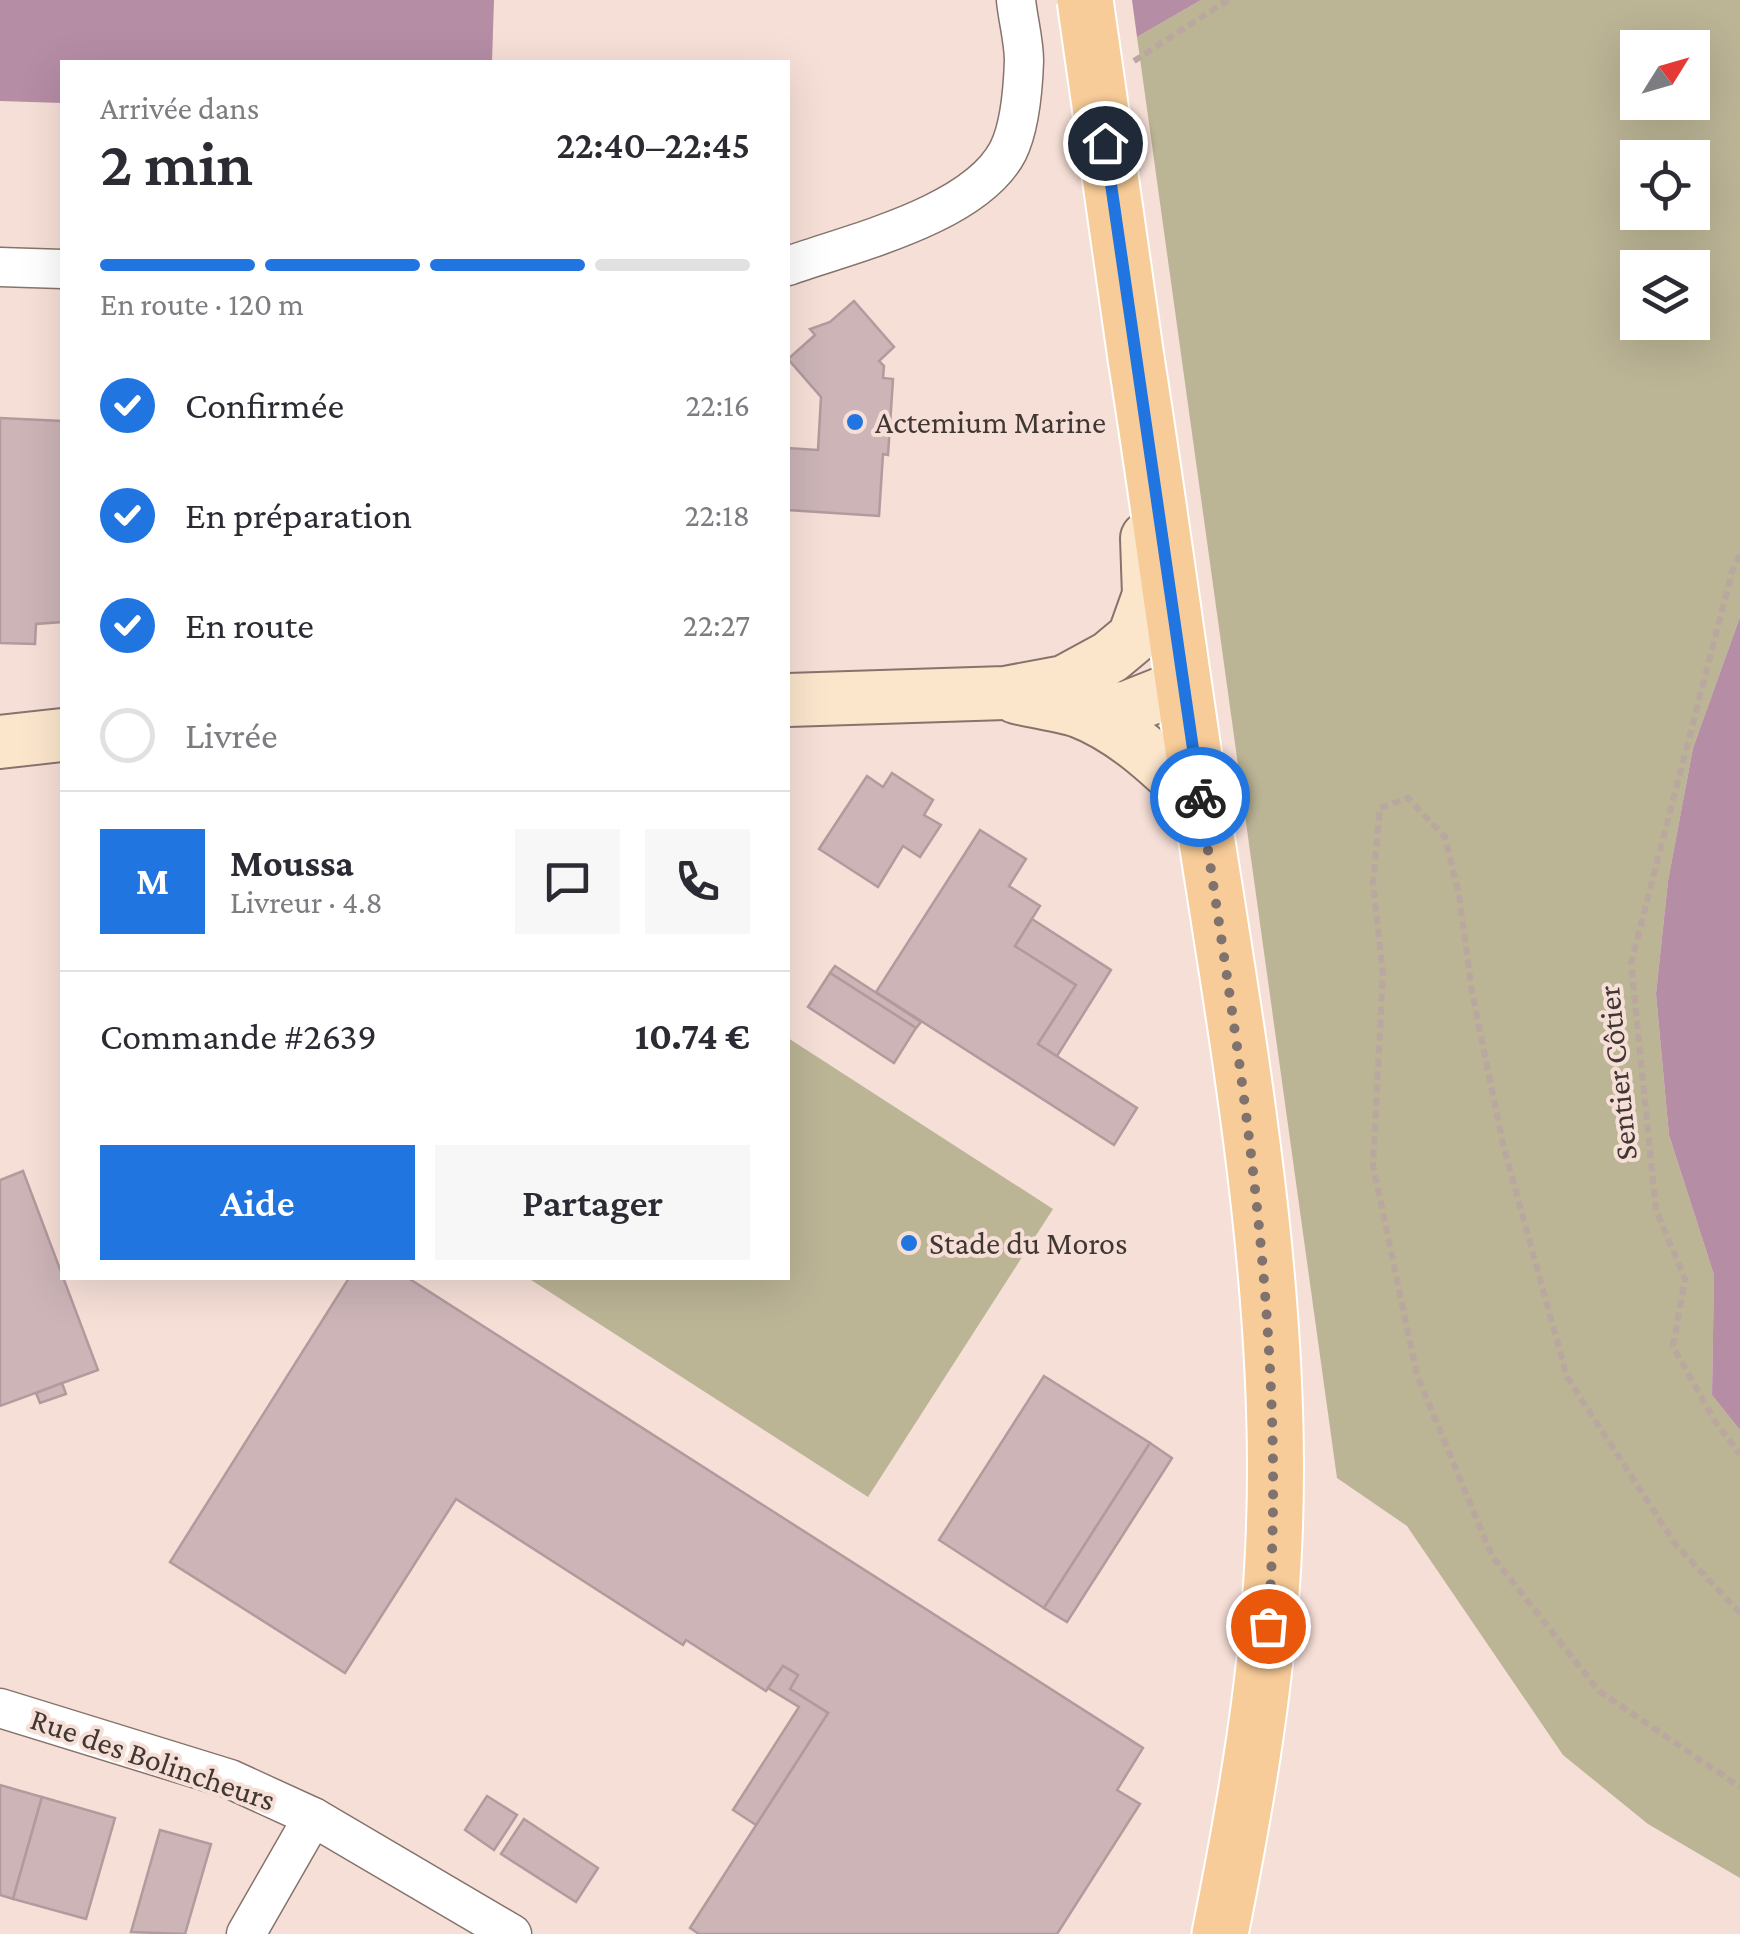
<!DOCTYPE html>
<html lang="fr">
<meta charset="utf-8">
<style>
:root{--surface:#fff;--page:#f7f7f7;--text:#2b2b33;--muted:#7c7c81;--line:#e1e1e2;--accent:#2175e0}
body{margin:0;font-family:"Crimson Pro",serif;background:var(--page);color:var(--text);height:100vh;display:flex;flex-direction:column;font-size:38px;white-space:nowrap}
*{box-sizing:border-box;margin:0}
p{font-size:32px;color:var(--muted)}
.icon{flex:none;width:55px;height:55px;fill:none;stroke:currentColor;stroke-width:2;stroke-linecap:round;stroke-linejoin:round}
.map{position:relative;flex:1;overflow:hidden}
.sheet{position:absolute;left:60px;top:60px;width:730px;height:1220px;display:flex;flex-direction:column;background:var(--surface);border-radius:0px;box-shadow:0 10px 40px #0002}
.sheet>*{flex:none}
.needle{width:65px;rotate:53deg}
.fabs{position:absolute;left:1620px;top:30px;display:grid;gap:20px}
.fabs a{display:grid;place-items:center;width:90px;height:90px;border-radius:0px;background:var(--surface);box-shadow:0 10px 40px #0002;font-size:50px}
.pin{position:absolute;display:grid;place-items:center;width:85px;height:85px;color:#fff;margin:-42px;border:5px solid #fff;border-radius:50%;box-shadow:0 2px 10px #0007}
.courier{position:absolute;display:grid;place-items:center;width:100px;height:100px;margin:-50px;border:8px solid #2175e0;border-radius:50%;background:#fff;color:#222;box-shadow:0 2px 12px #0007}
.headline em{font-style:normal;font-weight:600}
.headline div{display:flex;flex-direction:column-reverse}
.headline{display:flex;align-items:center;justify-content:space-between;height:170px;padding:0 40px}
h1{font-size:65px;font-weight:600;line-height:75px}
.bar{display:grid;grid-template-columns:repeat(4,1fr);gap:15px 10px;align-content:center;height:120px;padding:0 40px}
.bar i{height:12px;border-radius:8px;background:var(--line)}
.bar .on{background:var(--accent)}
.bar p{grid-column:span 4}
.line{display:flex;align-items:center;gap:25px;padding:0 40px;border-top:2px solid var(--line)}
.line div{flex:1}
.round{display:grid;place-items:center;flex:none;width:105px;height:105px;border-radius:0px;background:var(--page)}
ol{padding:0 40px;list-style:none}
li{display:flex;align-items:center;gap:30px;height:110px}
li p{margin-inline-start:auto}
li .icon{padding:10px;border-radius:50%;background:var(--accent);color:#fff;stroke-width:4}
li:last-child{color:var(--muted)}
li i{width:55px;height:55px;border:5px solid var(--line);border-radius:50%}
.primary-button{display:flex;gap:20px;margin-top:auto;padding:20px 40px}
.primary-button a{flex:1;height:115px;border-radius:0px;background:var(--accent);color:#fff;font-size:40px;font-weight:600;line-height:115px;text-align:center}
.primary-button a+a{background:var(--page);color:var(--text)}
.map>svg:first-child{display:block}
.green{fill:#bbb495;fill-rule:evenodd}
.water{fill:#b58da5}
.building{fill:#ccb4b7;stroke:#b29a9d;stroke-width:2.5}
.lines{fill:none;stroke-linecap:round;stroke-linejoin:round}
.minor-casing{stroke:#87736c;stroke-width:41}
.secondary-casing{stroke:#87736c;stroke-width:56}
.primary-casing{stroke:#fff;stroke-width:59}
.path{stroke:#b9a7a0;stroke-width:6;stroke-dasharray:8 5;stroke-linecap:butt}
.minor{stroke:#fff;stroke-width:38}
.secondary{stroke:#fbe6cc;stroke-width:52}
.primary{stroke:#f8cc99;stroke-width:55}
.primary-bridge-casing{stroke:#fff;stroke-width:59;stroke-linecap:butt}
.primary-bridge{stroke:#f8cc99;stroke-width:55}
.done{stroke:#80726d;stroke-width:10;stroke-dasharray:0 18}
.route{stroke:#2175e0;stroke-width:12}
.poi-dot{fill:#2175e0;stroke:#f6dfd7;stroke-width:4}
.labels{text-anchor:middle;stroke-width:8;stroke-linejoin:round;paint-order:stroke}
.poi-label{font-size:32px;fill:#403734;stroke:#f6dfd7;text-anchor:start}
.street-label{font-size:32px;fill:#403734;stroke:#f6dfd7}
</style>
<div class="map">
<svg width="1740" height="1934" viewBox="0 0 1740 1934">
<rect width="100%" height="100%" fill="#f6dfd7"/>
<!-- green -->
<g class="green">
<path d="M1201,0H1740V617L1693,748L1668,881L1656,994L1669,1135L1714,1275L1712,1395L1740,1430V1878L1648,1824L1563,1755L1407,1526L1337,1478L1137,37ZM1638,48H1692V102H1638ZM1638,158H1692V212H1638ZM1638,268H1692V322H1638Z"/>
<path d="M788,1038L1053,1209L868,1497L528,1278H788Z"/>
</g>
<!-- water -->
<g class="water">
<path d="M0,0H494L492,62H62V103L0,101Z"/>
<path d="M1132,0H1201L1137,37Z"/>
<path d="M1740,617V1430L1712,1395L1714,1275L1669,1135L1656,994L1668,881L1693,748Z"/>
</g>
<!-- building -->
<g class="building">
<path d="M854,301L894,347L879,361L884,366L883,378L893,379L888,455L883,454L879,516L788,510V448L818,450L821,397L788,359L815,335L810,329L830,322Z"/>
<path d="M0,418L62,421V622L36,624L35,644L0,643Z"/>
<path d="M892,773L933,800L924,815L941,825L920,857L903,846L878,887L819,849L867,776L883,787Z"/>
<path d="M980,830L1026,859L1009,886L1040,906L1015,946L1076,985L1038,1044L1137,1108L1114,1145L876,992Z"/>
<path d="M1032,919L1111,970L1057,1056L1038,1044L1076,985L1015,946Z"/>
<path d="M835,966L921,1022L916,1028L830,973Z"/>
<path d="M830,973L916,1028L894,1063L808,1007Z"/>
<path d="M23,1171L98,1370L0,1406V1180Z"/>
<path d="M349,1278H408L1143,1748L1117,1790L1140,1804L1057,1934H699L690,1928L828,1713L790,1689L798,1675L783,1666L766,1691L686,1640L683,1645L456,1499L345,1673L170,1562Z"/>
<path d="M1044,1376L1150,1443L1044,1608L939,1540Z"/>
<path d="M62,1383L66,1394L40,1403L36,1393Z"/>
<path d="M1150,1443L1172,1458L1067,1622L1044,1608Z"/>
<path d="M783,1666L798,1675L790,1689L828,1713L756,1825L733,1810L799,1707L768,1688Z"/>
<path d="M0,1785L42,1797L13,1899L0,1895Z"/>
<path d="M487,1796L517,1815L494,1850L465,1830Z"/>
<path d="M42,1797L115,1818L86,1919L13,1899Z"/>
<path d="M524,1819L598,1868L576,1902L501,1854Z"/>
<path d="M160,1830L211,1844L185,1934L131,1932Z"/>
</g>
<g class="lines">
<!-- minor casing -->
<g class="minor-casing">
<g id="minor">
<path d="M788,266C852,243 975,215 1008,151C1020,127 1023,89 1024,61C1024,41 1018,20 1016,0"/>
<path d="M0,267L62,269"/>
<path d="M0,1708L230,1779L313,1817L512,1934"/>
<path d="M246,1934L313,1817"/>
</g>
</g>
<!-- secondary casing -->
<g class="secondary-casing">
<g id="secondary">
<path d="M1016,697C1036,702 1061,705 1079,711C1126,729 1164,767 1200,801"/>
<path d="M788,700L1005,693L1064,682L1110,657L1134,637L1149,595L1147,538"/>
<path d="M1077,710L1126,708L1184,685"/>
<path d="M0,742L62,735"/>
</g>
</g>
<!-- primary casing -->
<g class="primary-casing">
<path id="primary" d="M1136,358C1162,521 1182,685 1208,848C1243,1071 1284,1312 1274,1539C1269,1672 1246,1804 1220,1934"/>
</g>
<!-- path -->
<g class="path">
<path d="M1134,61L1228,0"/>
<path d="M1740,555L1732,572L1631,963L1656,1210L1685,1279L1673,1346L1714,1420L1740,1454"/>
<path d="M1740,1613L1676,1545L1567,1377L1503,1144L1472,992L1459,895L1445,837L1408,798L1380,808L1373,883L1383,974L1373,1165L1417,1375L1492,1556L1599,1691L1740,1787"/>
</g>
<!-- minor -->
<use href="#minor" class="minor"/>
<!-- secondary -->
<use href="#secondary" class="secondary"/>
<!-- primary -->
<use href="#primary" class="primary"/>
<!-- primary-bridge casing -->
<g class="primary-bridge-casing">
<path id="primary-bridge" d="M1085,0L1136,358"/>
</g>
<!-- primary-bridge -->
<use href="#primary-bridge" class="primary-bridge"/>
</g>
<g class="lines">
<!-- done -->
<path class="done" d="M1200,797C1241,1072 1289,1347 1268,1626"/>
<!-- route -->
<path class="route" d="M1105,143L1200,797"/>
</g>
<!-- markers -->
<g class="poi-dot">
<circle cx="855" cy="422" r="10"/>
<circle cx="909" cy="1243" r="10"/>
</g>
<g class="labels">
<!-- poi labels -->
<g class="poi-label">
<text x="875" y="433">Actemium Marine</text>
<text x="929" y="1254">Stade du Moros</text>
</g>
<!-- street labels -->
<g class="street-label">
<text transform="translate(1617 1073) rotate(-96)" y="11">Sentier Côtier</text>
<text transform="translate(153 1759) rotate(19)" y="11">Rue des Bolincheurs</text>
</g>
</g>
</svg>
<div class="fabs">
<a><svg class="needle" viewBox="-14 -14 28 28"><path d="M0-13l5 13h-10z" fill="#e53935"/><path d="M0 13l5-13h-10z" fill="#7c7c81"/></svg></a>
<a><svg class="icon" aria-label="locate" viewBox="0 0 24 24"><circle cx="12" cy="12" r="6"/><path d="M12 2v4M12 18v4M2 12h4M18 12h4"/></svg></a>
<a><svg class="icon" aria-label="layers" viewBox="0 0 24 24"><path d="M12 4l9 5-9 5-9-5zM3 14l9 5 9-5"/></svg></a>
</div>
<div class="pin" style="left:1268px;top:1626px;background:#ea580c"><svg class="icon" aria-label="bag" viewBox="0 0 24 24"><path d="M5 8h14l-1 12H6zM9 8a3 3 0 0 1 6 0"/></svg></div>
<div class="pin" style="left:1105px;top:143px;background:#1f2937"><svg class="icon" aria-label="home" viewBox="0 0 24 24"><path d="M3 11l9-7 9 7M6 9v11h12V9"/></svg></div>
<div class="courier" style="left:1200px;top:797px"><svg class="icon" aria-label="bike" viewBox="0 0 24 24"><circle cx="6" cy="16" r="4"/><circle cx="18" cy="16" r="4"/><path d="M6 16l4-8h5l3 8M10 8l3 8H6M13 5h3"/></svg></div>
<section class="sheet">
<div class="headline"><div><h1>2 min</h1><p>Arrivée dans</p></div><em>22:40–22:45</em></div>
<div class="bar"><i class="on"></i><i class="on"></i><i class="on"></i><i></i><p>En route · 120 m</p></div>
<ol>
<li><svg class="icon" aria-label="check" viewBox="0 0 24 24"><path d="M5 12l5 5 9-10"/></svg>Confirmée<p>22:16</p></li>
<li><svg class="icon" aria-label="check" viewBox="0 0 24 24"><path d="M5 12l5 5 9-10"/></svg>En préparation<p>22:18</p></li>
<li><svg class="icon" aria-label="check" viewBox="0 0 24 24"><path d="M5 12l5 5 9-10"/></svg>En route<p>22:27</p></li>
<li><i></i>Livrée</li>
</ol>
<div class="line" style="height:180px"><b class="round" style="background:var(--accent);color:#fff">M</b><div><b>Moussa</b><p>Livreur · 4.8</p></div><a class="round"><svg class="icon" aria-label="chat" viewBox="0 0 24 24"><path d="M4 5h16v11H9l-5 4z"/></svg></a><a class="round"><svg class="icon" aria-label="phone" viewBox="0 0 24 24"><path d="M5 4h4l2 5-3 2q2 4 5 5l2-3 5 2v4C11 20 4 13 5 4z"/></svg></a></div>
<div class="line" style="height:130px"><div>Commande #2639</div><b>10.74 €</b></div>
<div class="primary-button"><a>Aide</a><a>Partager</a></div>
</section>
</div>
